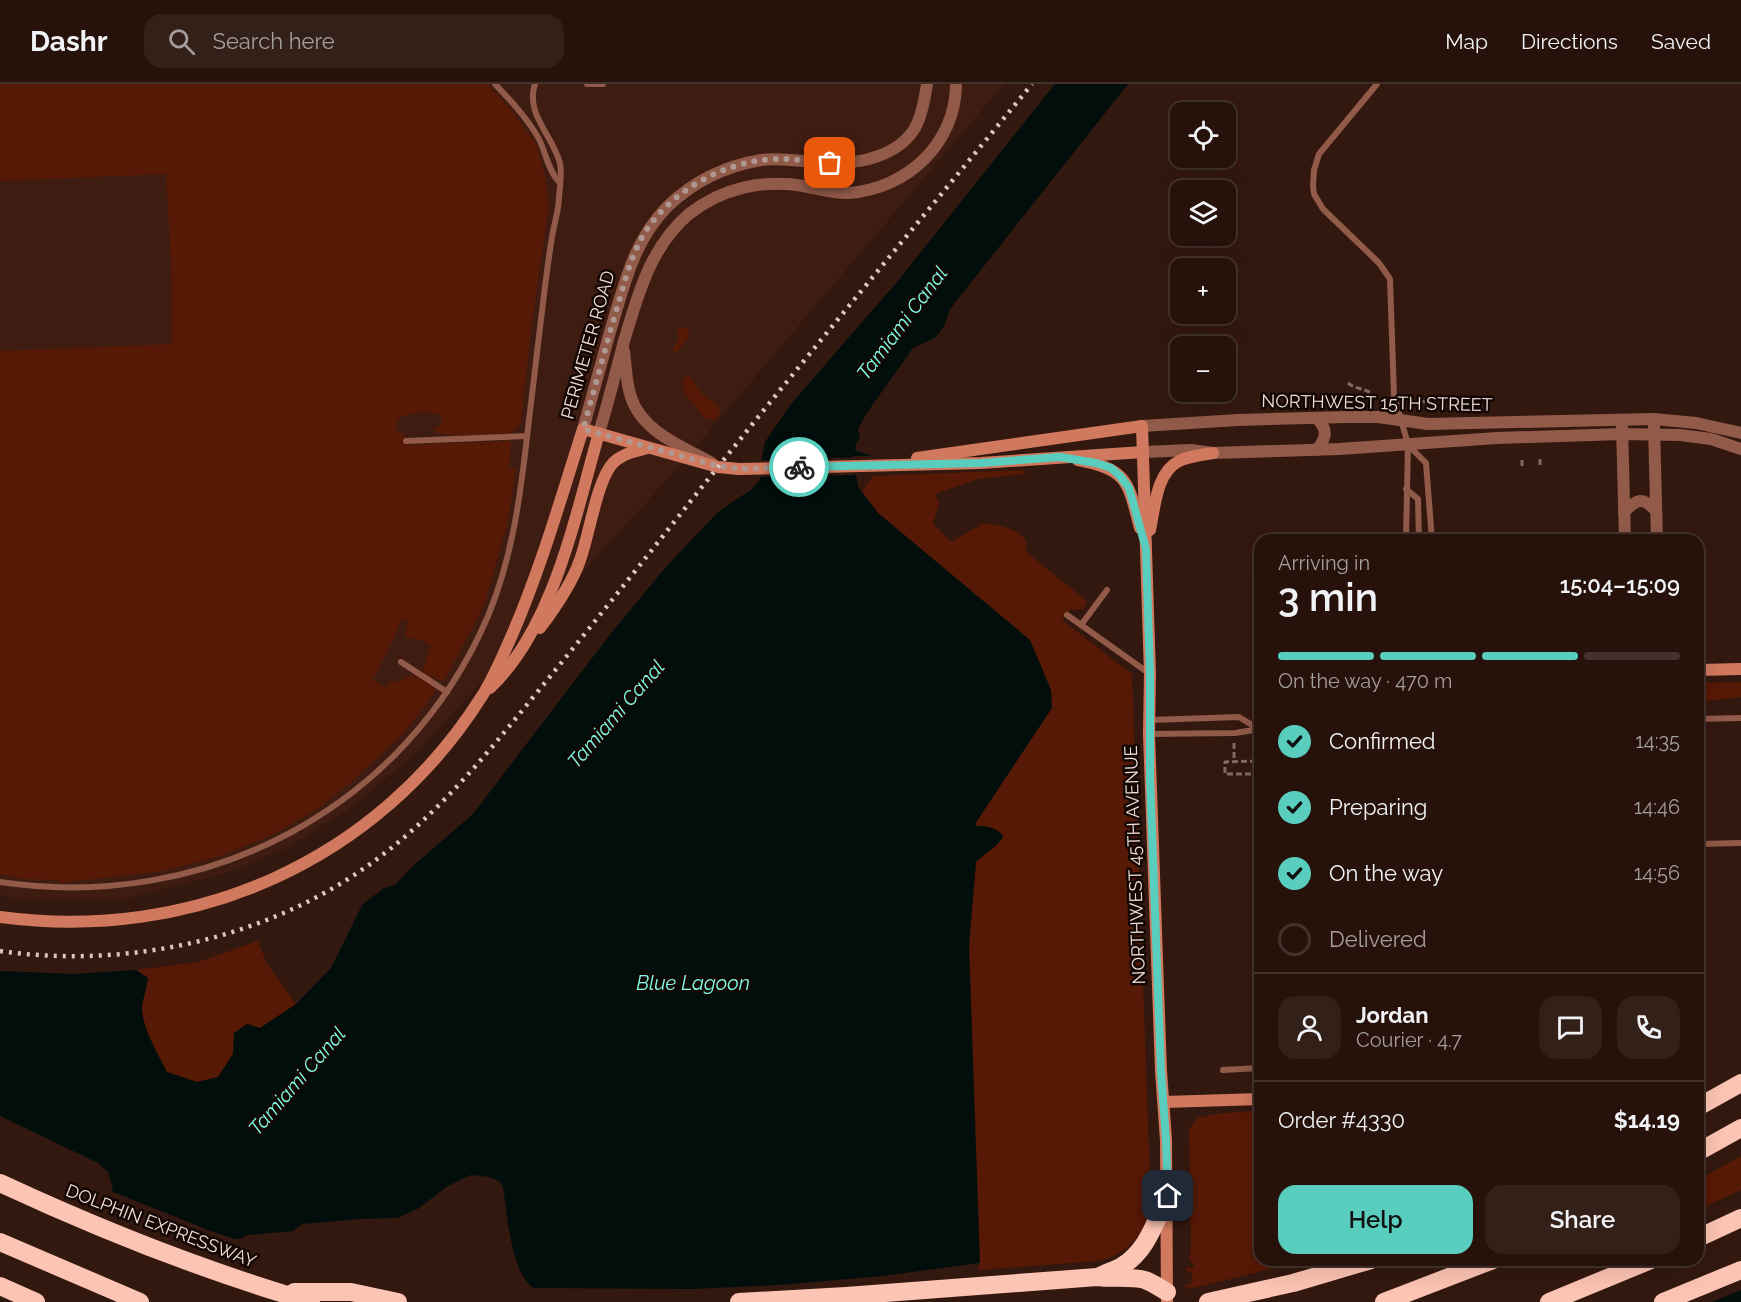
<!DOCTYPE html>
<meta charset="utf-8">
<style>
:root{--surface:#26120b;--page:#322019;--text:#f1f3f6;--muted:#a49e9d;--line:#42322c;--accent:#59cebe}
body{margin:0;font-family:Raleway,sans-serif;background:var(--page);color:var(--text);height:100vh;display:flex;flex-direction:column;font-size:22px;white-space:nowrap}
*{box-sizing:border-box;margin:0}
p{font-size:20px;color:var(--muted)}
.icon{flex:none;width:33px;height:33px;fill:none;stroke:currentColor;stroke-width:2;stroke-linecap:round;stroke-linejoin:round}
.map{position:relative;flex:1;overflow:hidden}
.panel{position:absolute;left:1254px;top:450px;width:450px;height:732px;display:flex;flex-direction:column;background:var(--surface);border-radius:18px;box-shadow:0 6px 24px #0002,0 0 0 2px var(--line)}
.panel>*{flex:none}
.controls{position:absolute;left:1170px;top:18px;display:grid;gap:12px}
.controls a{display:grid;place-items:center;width:66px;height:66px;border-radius:12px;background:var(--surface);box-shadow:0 6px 24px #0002,0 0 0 2px var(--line);font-size:30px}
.pin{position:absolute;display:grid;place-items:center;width:51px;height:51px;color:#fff;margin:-26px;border-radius:12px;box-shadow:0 3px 9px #0006}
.courier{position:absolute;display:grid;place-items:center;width:60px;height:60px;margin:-30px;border:4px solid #59cebe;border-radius:50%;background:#fff;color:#222;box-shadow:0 2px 8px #0007}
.headline em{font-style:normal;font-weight:600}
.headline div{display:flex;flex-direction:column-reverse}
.headline{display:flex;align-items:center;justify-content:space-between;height:102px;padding:0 24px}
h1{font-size:39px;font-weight:600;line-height:45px}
.bar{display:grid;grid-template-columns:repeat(4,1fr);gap:9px 6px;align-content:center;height:72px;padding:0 24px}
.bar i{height:8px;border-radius:4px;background:var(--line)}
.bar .current{background:var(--accent)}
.bar p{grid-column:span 4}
.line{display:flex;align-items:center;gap:15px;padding:0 24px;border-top:2px solid var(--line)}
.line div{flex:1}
.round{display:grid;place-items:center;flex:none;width:63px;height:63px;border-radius:18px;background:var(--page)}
ol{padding:0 24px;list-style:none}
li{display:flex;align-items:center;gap:18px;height:66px}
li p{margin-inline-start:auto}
li .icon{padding:6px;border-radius:50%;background:var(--accent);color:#111;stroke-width:4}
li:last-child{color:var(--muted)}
li i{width:33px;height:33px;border:3px solid var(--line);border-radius:50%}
.action{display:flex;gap:12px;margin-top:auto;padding:12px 24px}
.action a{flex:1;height:69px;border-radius:18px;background:var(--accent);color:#111;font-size:24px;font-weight:600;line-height:69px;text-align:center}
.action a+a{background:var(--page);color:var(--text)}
header{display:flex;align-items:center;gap:36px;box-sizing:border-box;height:84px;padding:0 30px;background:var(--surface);border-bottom:2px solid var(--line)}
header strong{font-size:28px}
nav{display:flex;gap:33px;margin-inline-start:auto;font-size:21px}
.search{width:420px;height:54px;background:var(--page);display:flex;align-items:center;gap:15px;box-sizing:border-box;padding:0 21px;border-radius:18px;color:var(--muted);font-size:22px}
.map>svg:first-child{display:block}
.built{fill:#3f1c12}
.green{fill:#561905}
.water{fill:#020e0c}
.pier{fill:#33180f}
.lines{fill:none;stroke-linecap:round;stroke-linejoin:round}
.path{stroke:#836b64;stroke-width:3;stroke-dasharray:6 3;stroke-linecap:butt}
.lane{stroke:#915a49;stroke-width:6}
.street{stroke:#915a49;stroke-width:12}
.secondary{stroke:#d1795e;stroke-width:12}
.highway{stroke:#fcc4b2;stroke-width:18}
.rail{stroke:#dcc7c1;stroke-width:4.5;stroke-dasharray:3 6;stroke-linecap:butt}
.done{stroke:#ae9891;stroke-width:6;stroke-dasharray:0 10.8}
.route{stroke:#59cebe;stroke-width:8}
.labels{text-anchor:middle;stroke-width:5;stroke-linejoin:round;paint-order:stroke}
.street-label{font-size:18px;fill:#f1ddd7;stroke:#130704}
.water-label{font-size:20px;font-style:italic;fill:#81fcea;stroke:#130704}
</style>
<header>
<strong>Dashr</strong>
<div class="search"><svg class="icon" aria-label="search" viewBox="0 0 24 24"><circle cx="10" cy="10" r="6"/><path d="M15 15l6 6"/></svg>Search here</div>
<nav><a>Map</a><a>Directions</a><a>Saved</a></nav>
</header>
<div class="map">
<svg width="1741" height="1218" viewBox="0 0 1741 1218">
<rect width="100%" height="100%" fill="#33180f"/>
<!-- built -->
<path class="built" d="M0,0H1004L676,386L421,664L356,720L289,763L226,789L121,816H23L0,811Z"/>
<!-- green -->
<g class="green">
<path d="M0,0H488L511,26L537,61L546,96L549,121L532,238L521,338C518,343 516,346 511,348C499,353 450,352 437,349L433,344L439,343L442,335L439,330C423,327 412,328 397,335L396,345L404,351L406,361L511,357L509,383L516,384L508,437L485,519L445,595L441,597L422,588L431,562L424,557L405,553L408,537L401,535L394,554L373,596L386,604L389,599L397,598L413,591L433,601L435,608L404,649L348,701L314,727L270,752L220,772L164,787L59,799L58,796L23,795L0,790V267L172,260L171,177L166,90L0,97Z"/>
<path d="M679,244H686L689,247V253L677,268L672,266L679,254L677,247Z"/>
<path d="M689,291L702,310L718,322L720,328L717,334L712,336L705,334L686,311L682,299L685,292Z"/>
<path d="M1024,386L1026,390L978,395L935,410L939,419L933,440L951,458L984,439C1000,442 1032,446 1026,468L1087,517L1083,525L1077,526L1071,525L1062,536L1132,590L1151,1124C1144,1150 1126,1172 1098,1177L979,1186L969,861L976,778C983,771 1001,760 1003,752C998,744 986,742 977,742L975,740L1052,611L1030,556L878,429L862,407L873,392Z"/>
<path d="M1741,598V613L1698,618V599Z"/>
<path d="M258,857L267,880L296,920L260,945L247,940L235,949L233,970L218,993L197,998L167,989C157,970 141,944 142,922C143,914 147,904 148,894L136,886L198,878Z"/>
<path d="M1260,1027V1176H1307L1189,1205L1188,1202L1184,1203L1185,1200H1191L1192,1187L1186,1188L1187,1183L1193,1184L1194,1179L1189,1177L1191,1164L1189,1046L1197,1034L1223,1029Z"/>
<path d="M1741,1072V1106L1698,1126V1096Z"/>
</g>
<!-- water -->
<g class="water">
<path d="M1055,0H1128L950,225L944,242L935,254L913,264L866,330L858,345L860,354L856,360L855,366L872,372H853L858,403L878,429L1030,556L1051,606L1052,624L975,740L977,742C987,742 997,744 1003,752C1001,760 983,771 976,778L969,861L980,1179L882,1192L780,1201L693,1205L534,1204C511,1191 507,1128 503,1103L499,1097L489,1093L471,1091L448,1102L419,1124L398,1134L361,1135L302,1140L293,1147L247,1151L240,1155H225L53,1192L113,1105L108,1088L98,1079L0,1032V887L74,890L136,886L148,894C147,904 143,914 142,922C141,942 158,970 167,988L197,998L218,993L233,970L234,949L247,940L260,944L296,920L331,884L362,821L384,804L395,801L415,780L473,730L612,548L665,484L718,428L752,405L760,396L761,378L765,358L791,320L897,198Z"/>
<path d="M1741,1206V1218H1712Z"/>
</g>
<!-- pier -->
<g class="pier">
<path d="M872,373V375H856L858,391L758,393V376Z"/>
<path d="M108,1106L216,1149L242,1157L227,1158L170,1218H28L50,1190Z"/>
</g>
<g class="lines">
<!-- path -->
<g class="path">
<path d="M1348,299C1355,305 1363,304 1371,309"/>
<path d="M1419,317L1431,319"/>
<path d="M1540,375V381"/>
<path d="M1522,376V382"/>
<path d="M1234,659V678"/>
<path d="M1256,677L1225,678V690H1257"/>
</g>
<!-- lane -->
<g class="lane">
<path d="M495,0C511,17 528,35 539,55C546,69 548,86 559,98"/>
<path d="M587,0H603"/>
<path d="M1377,0L1319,70L1314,86L1313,102L1314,110L1323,125L1379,179L1390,195L1394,312L1408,360L1406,456"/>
<path d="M406,357L527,352"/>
<path d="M1408,361L1426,379L1432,456"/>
<path d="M1406,405L1418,415L1419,456"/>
<path d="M1067,531L1150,590"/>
<path d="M1081,541L1107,506"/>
<path d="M401,578L447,608"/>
<path d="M1698,635L1741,634"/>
<path d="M1150,636L1239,633L1257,644"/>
<path d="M1149,650L1235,649L1260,645"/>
<path d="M1698,760L1741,759"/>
<path d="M0,798C204,829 406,725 488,532C512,474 520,415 527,353C532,311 537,269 542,227C545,202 548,177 552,153C554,140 559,126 559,113C560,103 562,89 560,79C552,50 525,30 535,0"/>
<path d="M1223,986L1260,984"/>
</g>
<!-- street -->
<g class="street">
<path d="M624,267C626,283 626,299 631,313C642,348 683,363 712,379"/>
<path d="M1317,334C1328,347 1327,352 1317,366"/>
<path d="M1142,342L1238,336L1346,333H1378L1428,340L1654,335L1696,339L1741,349"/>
<path d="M1622,342L1625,456"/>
<path d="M1654,343L1657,456"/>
<path d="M583,345C592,313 601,281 610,248C624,202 633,157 668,122C694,97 726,82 761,76C784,73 807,79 830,79C860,80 898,72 915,44C922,31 925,14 927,0"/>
<path d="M599,349C608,319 616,288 624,257C638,211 650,163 689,130C722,104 763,95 804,102C819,105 834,110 849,109C907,105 956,59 956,0"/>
<path d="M1143,368L1191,366L1213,369L1339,365L1497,354L1622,350L1680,351L1711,355L1741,365"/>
<path d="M1624,428C1637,415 1643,412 1656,427"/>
</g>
<!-- secondary -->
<g class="secondary">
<path d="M917,374L1142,342L1150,590L1149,650L1161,987L1166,1056L1167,1218"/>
<path d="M1078,376C1129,385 1128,399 1140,444"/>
<path d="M1150,446C1155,423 1156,389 1179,377C1189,372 1202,371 1213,369"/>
<path d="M540,544C555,524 572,500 580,476C589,452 597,396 613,379C622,370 635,367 647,364"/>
<path d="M1698,586L1741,585"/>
<path d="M490,604C554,543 575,432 599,349"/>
<path d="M0,833C193,859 378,777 482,612C494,593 503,571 512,551C541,484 561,414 583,345L718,383L739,385L981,379L1143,368"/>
<path d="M1164,1018L1260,1015"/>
</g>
<!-- highway -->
<g class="highway">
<path d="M1698,1023L1741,999"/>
<path d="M1698,1068L1741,1044"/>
<path d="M0,1099C101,1146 204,1187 311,1218"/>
<path d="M1698,1154L1741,1134"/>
<path d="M0,1158L140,1218"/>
<path d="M1100,1192C1107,1188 1115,1186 1122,1182C1148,1166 1155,1137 1168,1112"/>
<path d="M0,1202L36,1218"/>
<path d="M294,1208H351L398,1218"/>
<path d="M739,1218L846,1212L1097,1193C1112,1195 1132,1192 1145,1196C1153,1199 1160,1204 1167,1208"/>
<path d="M1208,1218L1293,1199L1371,1176"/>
<path d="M1384,1218L1493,1176"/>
<path d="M1549,1218L1651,1176"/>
<path d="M1663,1218L1741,1186"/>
</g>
<!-- rail -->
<path class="rail" d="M0,867C118,884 247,859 348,795C428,744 480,678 539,606C590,544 640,481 690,418C802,277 918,139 1032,0"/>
</g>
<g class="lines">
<!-- done -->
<path class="done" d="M799,383L739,385L718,382L583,345C594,307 604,269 615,231C624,201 631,167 650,141C676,106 719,82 762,76C784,73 808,77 830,79"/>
<!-- route -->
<path class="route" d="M799,383L981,379L1060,373L1096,379L1111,384L1120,392L1129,404L1146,465L1150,590V695L1161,987L1166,1056L1168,1112"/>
</g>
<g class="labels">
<!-- street labels -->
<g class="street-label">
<text transform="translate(588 261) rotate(-74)" y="6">PERIMETER ROAD</text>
<text transform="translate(1377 319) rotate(1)" y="6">NORTHWEST 15TH STREET</text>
<text transform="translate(1135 781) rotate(-92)" y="6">NORTHWEST 45TH AVENUE</text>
<text transform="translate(161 1142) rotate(21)" y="6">DOLPHIN EXPRESSWAY</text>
</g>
<!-- water labels -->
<g class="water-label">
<text transform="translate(902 239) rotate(-53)" y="7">Tamiami Canal</text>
<text transform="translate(616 630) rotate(-49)" y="7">Tamiami Canal</text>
<text x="693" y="906">Blue Lagoon</text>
<text transform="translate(297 997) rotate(-49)" y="7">Tamiami Canal</text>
</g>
</g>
</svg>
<div class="controls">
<a><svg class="icon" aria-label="locate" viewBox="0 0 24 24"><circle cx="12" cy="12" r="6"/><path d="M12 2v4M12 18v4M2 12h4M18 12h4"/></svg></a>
<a><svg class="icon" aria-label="layers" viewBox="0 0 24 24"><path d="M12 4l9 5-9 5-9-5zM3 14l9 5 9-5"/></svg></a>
<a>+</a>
<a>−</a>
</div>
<div class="pin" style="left:830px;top:79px;background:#ea580c"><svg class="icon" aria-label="bag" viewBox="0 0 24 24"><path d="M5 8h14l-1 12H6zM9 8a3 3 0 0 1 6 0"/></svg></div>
<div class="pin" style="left:1168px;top:1112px;background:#1f2937"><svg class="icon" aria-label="home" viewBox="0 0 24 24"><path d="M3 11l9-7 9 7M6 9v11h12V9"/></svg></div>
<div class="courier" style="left:799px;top:383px"><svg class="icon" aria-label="bike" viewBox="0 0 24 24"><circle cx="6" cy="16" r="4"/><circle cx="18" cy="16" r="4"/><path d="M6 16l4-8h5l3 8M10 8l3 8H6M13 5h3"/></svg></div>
<section class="panel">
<div class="headline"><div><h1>3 min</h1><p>Arriving in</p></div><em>15:04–15:09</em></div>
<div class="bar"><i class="current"></i><i class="current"></i><i class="current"></i><i></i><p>On the way · 470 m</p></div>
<ol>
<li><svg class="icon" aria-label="check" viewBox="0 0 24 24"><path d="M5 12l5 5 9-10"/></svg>Confirmed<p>14:35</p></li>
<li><svg class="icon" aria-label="check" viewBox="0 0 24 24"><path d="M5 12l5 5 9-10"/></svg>Preparing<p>14:46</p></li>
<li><svg class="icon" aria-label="check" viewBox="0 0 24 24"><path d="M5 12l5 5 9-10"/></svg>On the way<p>14:56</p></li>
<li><i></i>Delivered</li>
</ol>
<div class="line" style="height:108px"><a class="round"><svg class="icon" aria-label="person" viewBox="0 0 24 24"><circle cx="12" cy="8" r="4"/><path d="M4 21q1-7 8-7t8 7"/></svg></a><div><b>Jordan</b><p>Courier · 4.7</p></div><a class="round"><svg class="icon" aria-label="chat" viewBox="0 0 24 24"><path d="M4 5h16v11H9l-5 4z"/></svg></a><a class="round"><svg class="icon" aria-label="phone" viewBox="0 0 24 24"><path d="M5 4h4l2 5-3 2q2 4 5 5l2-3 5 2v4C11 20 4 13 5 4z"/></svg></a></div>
<div class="line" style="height:78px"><div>Order #4330</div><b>$14.19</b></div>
<div class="action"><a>Help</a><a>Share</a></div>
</section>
</div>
